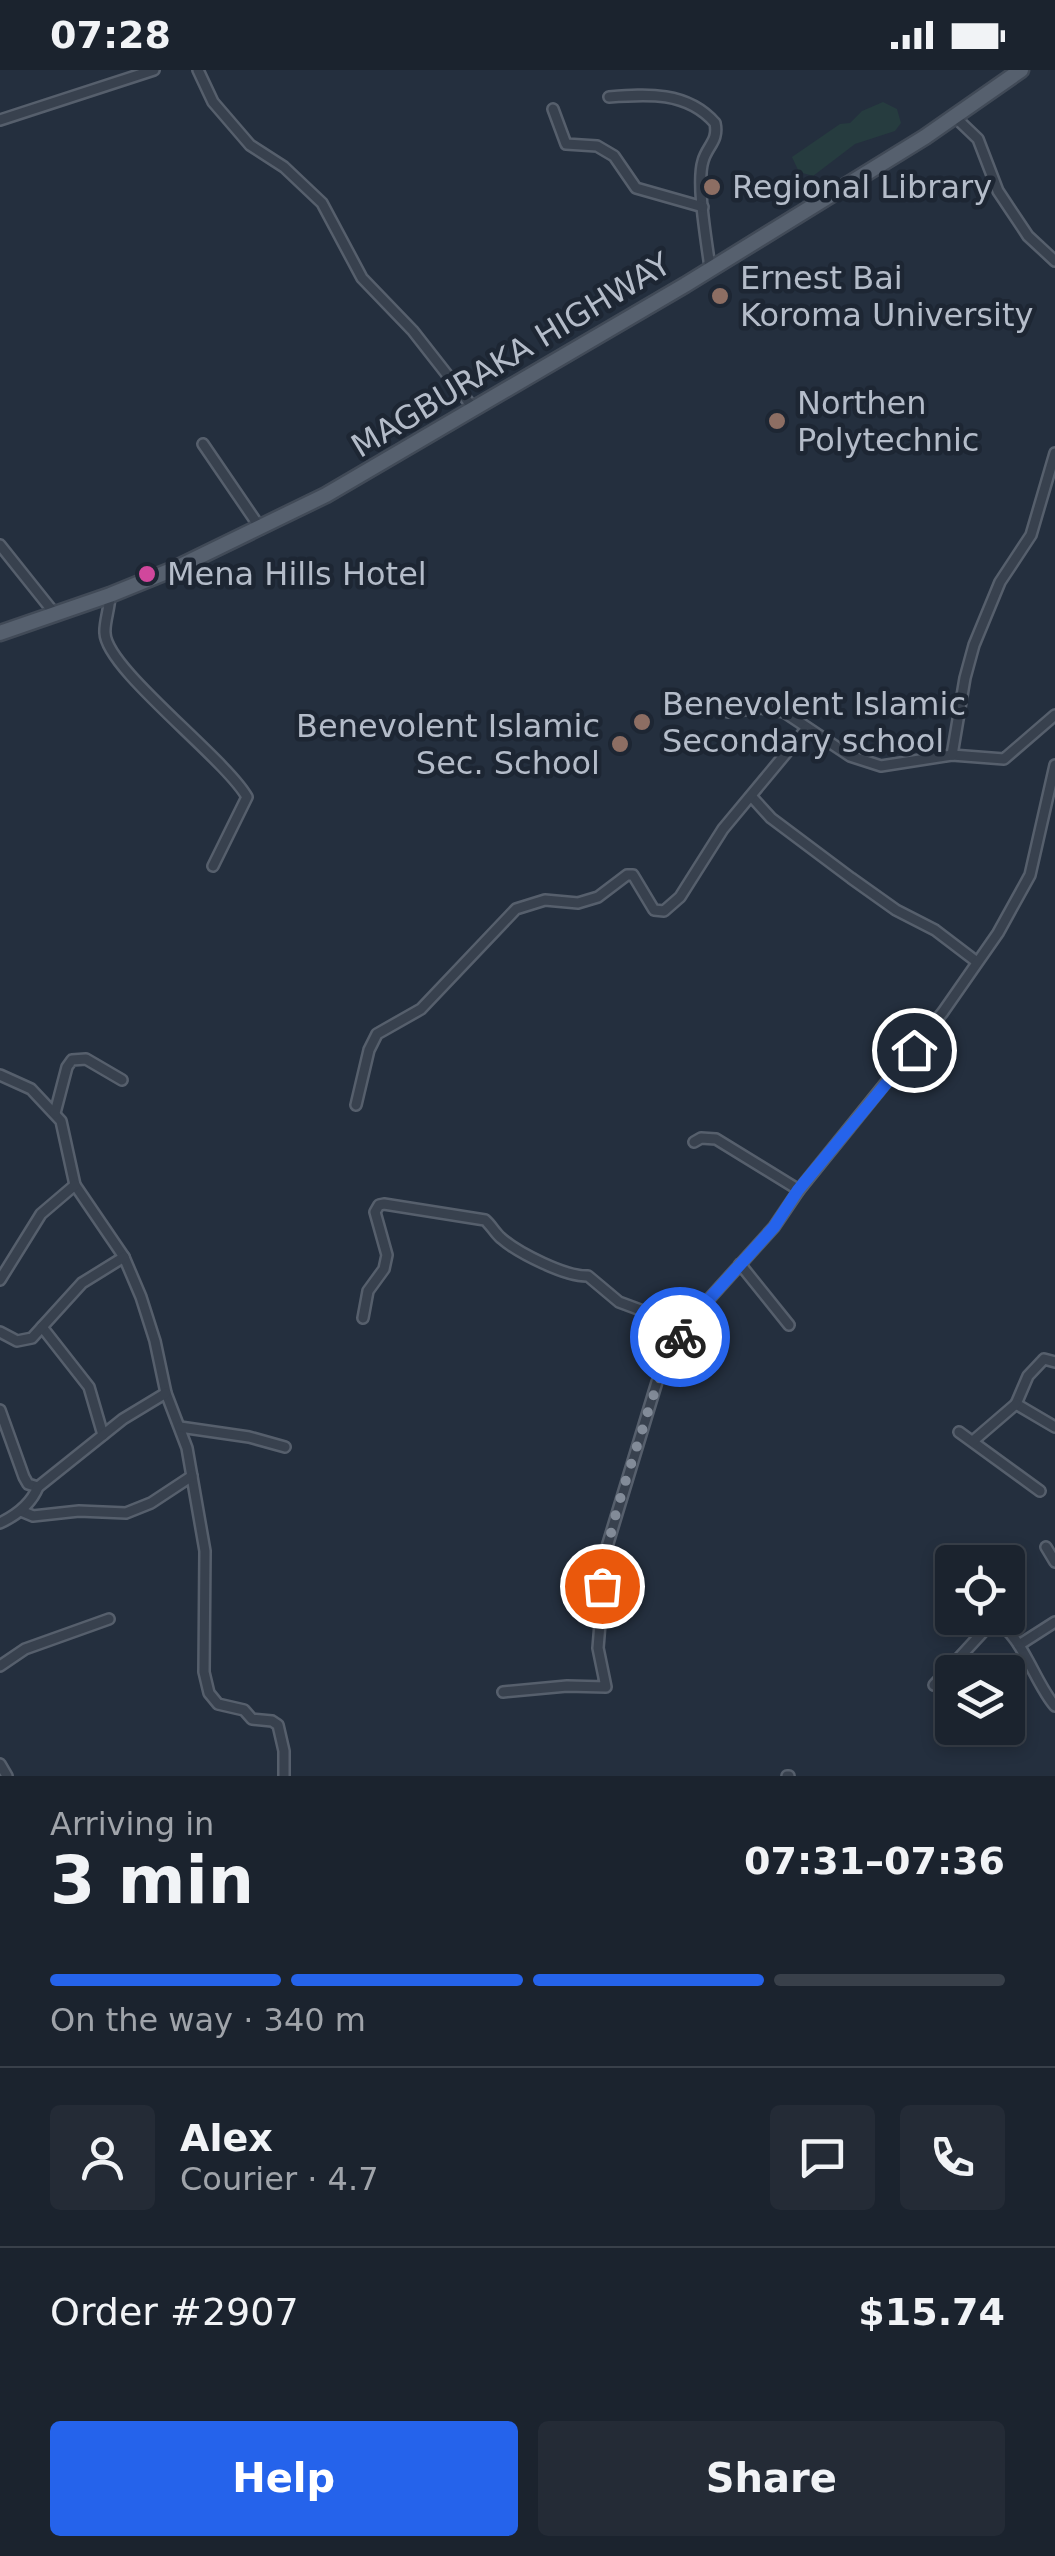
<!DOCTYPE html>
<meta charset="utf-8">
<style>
:root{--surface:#1b232e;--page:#242b36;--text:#f1f3f6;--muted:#a0a4aa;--line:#39404a;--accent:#2563eb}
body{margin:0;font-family:"DejaVu Sans",sans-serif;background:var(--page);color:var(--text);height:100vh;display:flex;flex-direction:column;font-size:38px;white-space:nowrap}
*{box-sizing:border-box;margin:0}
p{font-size:32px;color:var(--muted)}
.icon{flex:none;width:55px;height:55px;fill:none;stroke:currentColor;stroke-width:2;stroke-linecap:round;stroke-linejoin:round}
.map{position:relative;height:1706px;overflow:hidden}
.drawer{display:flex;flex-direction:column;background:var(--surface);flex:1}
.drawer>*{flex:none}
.tools{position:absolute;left:935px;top:1475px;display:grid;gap:20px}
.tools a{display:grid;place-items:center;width:90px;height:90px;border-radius:10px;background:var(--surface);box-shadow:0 5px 15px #0003,0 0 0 2px var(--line);font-size:50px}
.pin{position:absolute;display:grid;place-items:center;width:85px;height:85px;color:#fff;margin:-42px;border:5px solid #fff;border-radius:50%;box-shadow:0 2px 10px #0007}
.courier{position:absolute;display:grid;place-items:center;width:100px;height:100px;margin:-50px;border:8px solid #2563eb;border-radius:50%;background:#fff;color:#222;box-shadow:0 2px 12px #0007}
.headline em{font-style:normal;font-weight:800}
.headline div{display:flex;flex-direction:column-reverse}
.headline{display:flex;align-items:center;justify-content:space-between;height:170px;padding:0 50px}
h1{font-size:65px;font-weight:800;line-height:75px}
.bar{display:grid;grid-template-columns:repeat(4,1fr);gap:15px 10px;align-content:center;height:120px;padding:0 50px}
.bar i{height:12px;border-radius:8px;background:var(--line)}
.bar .active{background:var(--accent)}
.bar p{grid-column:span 4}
.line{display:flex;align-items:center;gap:25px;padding:0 50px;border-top:2px solid var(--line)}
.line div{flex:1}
.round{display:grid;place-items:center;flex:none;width:105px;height:105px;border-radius:10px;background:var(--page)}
.primary-button{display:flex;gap:20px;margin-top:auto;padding:20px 50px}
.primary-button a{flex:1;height:115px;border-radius:10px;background:var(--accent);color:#fff;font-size:40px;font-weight:800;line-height:115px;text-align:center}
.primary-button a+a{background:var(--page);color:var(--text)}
.status{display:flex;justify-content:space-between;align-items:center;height:70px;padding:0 50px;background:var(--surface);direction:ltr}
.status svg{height:28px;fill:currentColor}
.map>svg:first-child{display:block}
.green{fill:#263c3f}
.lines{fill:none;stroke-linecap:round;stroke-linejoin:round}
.minor-casing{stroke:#565f6c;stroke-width:14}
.primary-casing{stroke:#414a57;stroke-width:19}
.minor{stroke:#38414e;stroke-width:9}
.primary{stroke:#56606e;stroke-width:14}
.done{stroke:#828b98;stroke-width:10;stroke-dasharray:0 18}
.route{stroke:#2563eb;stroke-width:12}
.education-dot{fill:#8d6e63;stroke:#1d2633;stroke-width:4}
.hotel-dot{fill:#d1479c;stroke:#1d2633;stroke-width:4}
.labels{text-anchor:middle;stroke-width:9;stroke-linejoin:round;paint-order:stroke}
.poi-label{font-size:32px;fill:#b4bcc9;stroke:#1d2633;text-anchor:start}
.street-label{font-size:32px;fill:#b4bcc9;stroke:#1d2633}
</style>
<div class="status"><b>07:28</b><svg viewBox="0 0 49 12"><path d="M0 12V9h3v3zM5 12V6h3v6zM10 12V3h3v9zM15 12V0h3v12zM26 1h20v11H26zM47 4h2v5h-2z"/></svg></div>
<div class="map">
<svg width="1055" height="1706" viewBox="0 0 1055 1706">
<rect width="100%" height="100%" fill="#242f3e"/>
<!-- green -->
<path class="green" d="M883,32L897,39L901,53L895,61L855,74L813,106L799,102L792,87L840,54L850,53L862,41Z"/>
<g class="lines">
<!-- minor casing -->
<g class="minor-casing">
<g id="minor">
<path d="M198,0L213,32L250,75L284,97L322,133L362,208L413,261L474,339"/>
<path d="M609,27C647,24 687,21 715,53C719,71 707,76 703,91C696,114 707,173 710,198"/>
<path d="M553,39L566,74L597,76L614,86L636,118L703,137"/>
<path d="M955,47L978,69L998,121L1028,166L1055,191"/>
<path d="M0,50L154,0"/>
<path d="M203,374L261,459"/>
<path d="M0,475L55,544"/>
<path d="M110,525C110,537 104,553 105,563C106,599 225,688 247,727L213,796"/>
<path d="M728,642L761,638L784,642L850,686L881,696L952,685L1004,689L1055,645"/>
<path d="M952,685L965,608L974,575L1000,512L1031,465L1055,383"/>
<path d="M751,726L771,748L851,808L896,840L935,860L977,892"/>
<path d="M0,1005L31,1019L61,1051L75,1115L124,1187L141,1227L155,1271L166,1323L187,1378L205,1481L204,1602L209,1623L218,1634L244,1640L252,1649L272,1651L278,1655L284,1681V1706"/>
<path d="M356,1035L369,980L377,964L421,939L516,839L545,830L578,833L598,827L627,805H633L654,840L664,841L680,827L723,759L807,658"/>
<path d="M55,1043L67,997L72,990L86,989L122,1010"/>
<path d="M694,1072L701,1068L716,1069L799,1120"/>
<path d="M740,1194L789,1255"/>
<path d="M0,1210L41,1144L75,1115"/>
<path d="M363,1248L368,1221L384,1199L387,1185L375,1142L379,1135L384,1134L485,1150C491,1155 495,1163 501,1168C518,1183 566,1207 588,1206L619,1232L686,1257"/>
<path d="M42,1257L89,1317L103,1365"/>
<path d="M0,1262L17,1271L32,1268L82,1213L124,1187"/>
<path d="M1055,1292L1044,1289L1028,1306L1016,1334L1055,1357"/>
<path d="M0,1340L24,1407L28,1414L38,1417"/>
<path d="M180,1357L249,1367L285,1377"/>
<path d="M959,1362L1040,1421"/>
<path d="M973,1371L1016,1334"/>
<path d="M21,1441L33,1446L79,1441L126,1443L151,1433L192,1406"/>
<path d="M0,1453C17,1445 31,1434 38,1417L123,1349L166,1323"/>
<path d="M1046,1477L1055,1492"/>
<path d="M1019,1575L1055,1552"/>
<path d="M0,1596L25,1579L109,1549"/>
<path d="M934,1615L993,1551C1020,1559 1035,1614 1055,1636"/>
<path d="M503,1622L567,1616L606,1617L598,1578L606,1480L657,1312L673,1279L691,1249L774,1157L799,1120L943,942L998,863L1030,805L1055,695"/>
<path d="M0,1694L7,1706"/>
<path d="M787,1706H789"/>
</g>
</g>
<!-- primary casing -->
<g class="primary-casing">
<path id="primary" d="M0,563L110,525L174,499L326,425L685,215L925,67L1021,0"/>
</g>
<!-- minor -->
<use href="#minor" class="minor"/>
<!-- primary -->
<use href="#primary" class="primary"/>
</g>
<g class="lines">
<!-- done -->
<path class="done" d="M602,1516C607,1464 624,1416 640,1367C651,1332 661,1298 680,1267"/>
<!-- route -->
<path class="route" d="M680,1267L691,1249L774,1157L798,1120L914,980"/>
</g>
<!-- markers -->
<g class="education-dot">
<circle cx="712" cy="117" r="10"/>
<circle cx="720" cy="226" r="10"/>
<circle cx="777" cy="351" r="10"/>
<circle cx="642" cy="652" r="10"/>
<circle cx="620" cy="674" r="10"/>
</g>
<circle class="hotel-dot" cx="147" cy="504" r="10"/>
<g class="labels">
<!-- poi labels -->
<g class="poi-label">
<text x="732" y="128">Regional Library</text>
<text x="740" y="219">Ernest Bai<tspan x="740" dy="37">Koroma University</tspan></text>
<text x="797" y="344">Northen<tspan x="797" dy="37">Polytechnic</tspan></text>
<text x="167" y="515">Mena Hills Hotel</text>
<text x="662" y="645">Benevolent Islamic<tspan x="662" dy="37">Secondary school</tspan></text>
<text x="600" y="667" text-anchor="end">Benevolent Islamic<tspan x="600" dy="37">Sec. School</tspan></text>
</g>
<!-- street labels -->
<g class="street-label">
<text transform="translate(511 285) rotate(-31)" y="11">MAGBURAKA HIGHWAY</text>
</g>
</g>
</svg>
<div class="tools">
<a><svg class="icon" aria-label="locate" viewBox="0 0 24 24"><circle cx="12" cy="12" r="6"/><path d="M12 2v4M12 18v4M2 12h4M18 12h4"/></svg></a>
<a><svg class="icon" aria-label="layers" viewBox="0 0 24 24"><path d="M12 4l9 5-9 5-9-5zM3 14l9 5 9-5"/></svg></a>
</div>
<div class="pin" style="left:602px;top:1516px;background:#ea580c"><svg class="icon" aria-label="bag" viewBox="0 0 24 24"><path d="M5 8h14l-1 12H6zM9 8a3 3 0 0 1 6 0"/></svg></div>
<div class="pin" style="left:914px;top:980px;background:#1f2937"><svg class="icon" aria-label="home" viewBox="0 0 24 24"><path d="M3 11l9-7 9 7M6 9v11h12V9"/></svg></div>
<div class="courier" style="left:680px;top:1267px"><svg class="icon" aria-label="bike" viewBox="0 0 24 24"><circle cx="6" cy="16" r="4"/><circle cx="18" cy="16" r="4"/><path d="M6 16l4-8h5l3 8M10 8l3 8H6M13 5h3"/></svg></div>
</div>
<section class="drawer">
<div class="headline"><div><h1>3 min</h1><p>Arriving in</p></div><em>07:31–07:36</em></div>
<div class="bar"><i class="active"></i><i class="active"></i><i class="active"></i><i></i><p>On the way · 340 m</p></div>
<div class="line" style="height:180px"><a class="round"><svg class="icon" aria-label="person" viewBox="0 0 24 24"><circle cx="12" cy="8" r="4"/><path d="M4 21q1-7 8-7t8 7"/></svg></a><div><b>Alex</b><p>Courier · 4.7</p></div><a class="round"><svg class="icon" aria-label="chat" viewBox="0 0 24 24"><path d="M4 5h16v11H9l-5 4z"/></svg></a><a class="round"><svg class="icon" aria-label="phone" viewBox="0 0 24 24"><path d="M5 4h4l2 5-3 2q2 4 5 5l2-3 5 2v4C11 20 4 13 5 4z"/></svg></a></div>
<div class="line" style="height:130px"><div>Order #2907</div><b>$15.74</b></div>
<div class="primary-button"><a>Help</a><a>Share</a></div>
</section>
